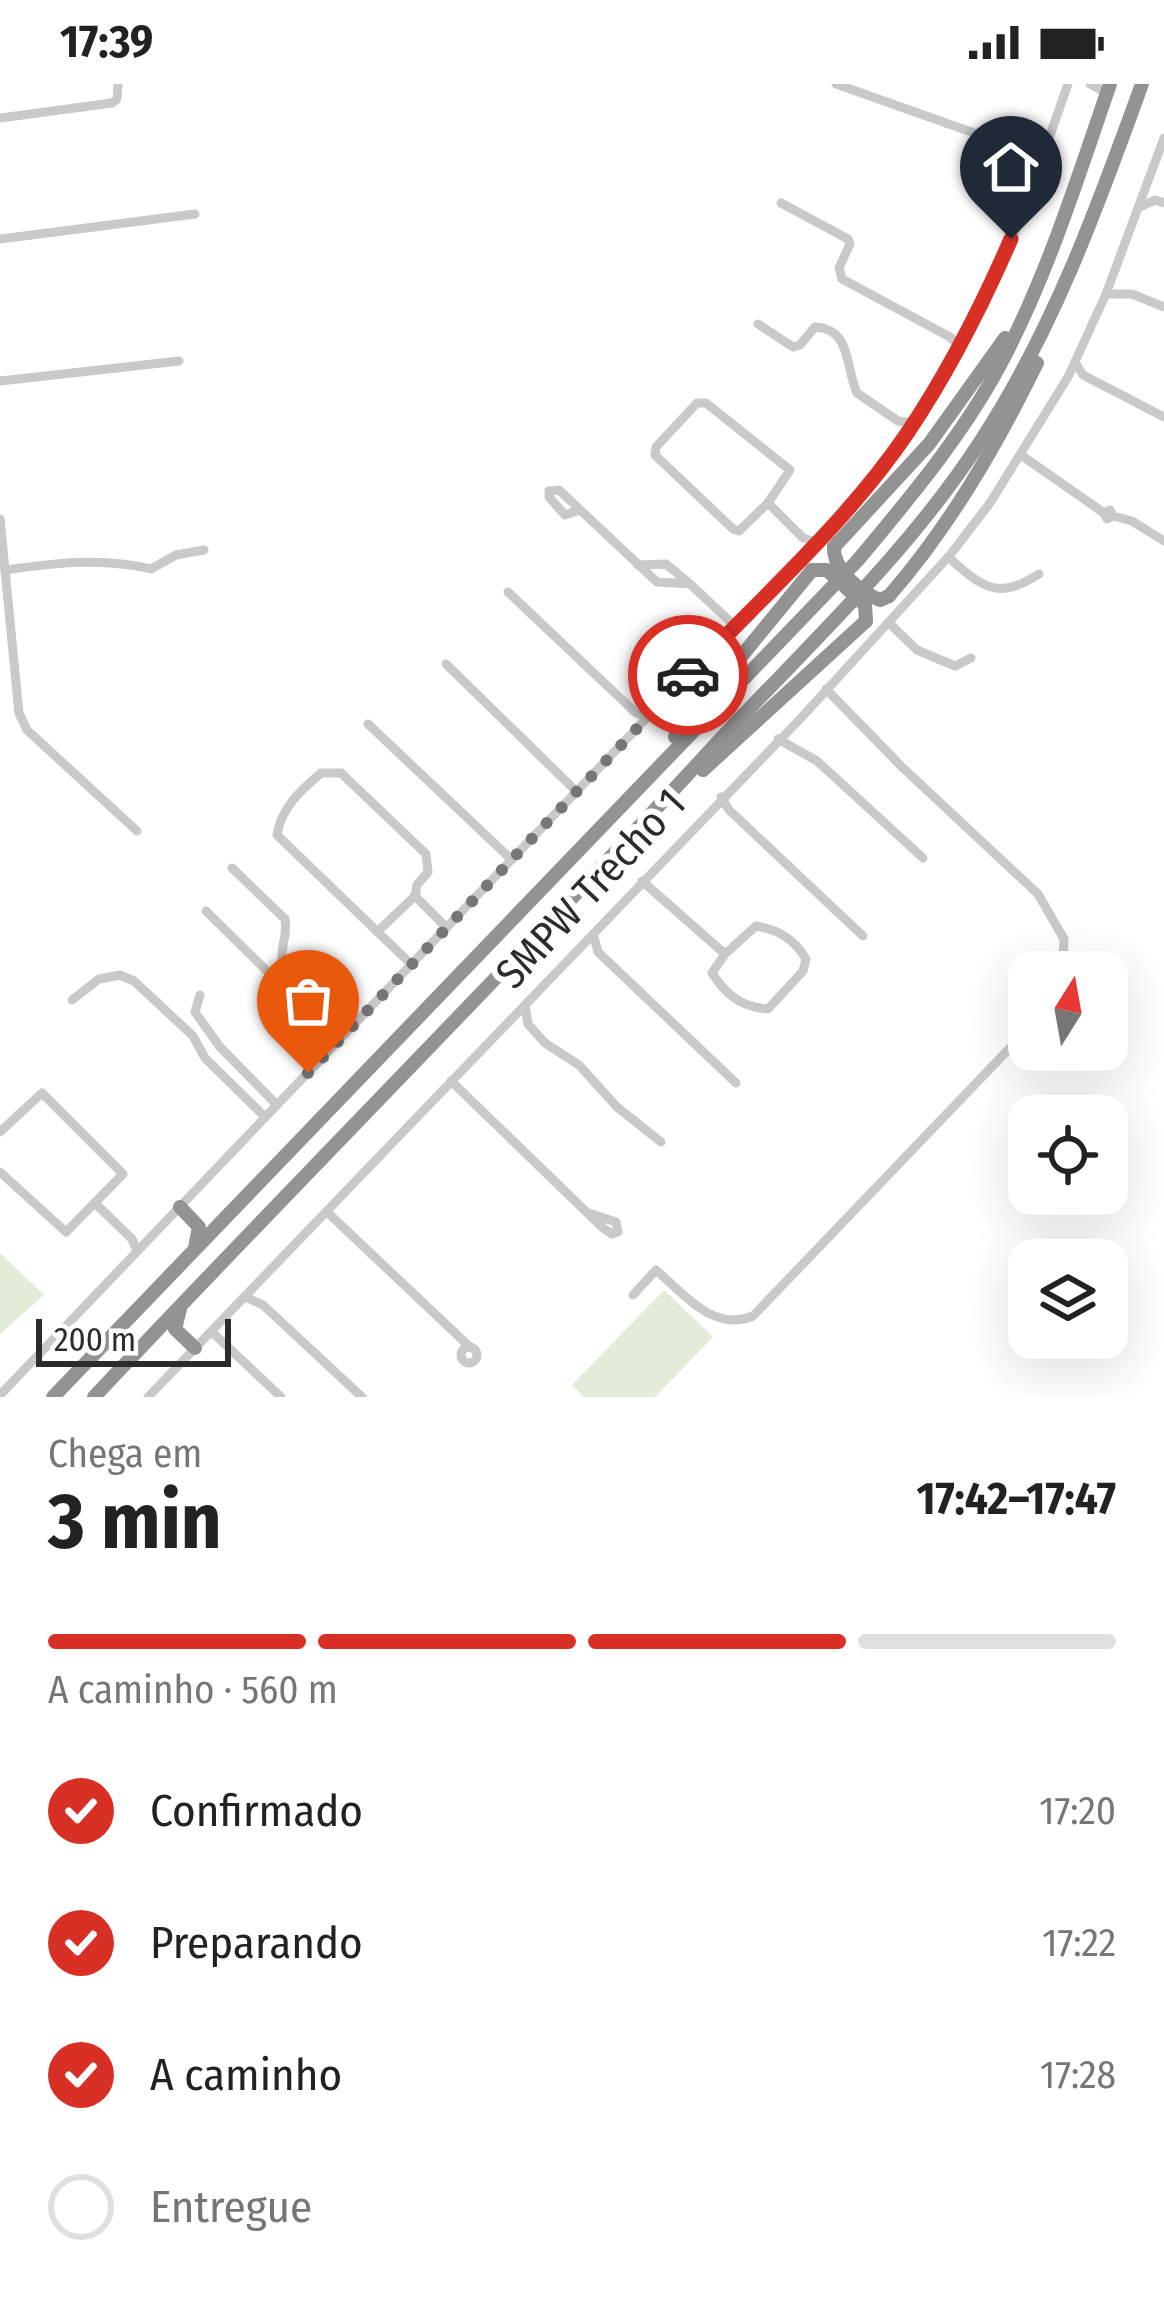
<!DOCTYPE html>
<html lang="pt">
<meta charset="utf-8">
<style>
:root{--surface:#fff;--page:#f6f6f6;--text:#222;--muted:#767676;--line:#e0e0e0;--accent:#d93025}
body{margin:0;font-family:"Fira Sans Condensed",sans-serif;background:var(--page);color:var(--text);height:100vh;display:flex;flex-direction:column;font-size:45px;white-space:nowrap}
*{box-sizing:border-box;margin:0}
p{font-size:39px;color:var(--muted)}
.icon{flex:none;width:66px;height:66px;fill:none;stroke:currentColor;stroke-width:2;stroke-linecap:round;stroke-linejoin:round}
.map{position:relative;height:1313px;overflow:hidden}
.details{display:flex;flex-direction:column;background:var(--surface);flex:1}
.details>*{flex:none}
.needle{width:78px;rotate:11deg}
.fabs{position:absolute;left:1008px;top:867px;display:grid;gap:24px}
.fabs a{display:grid;place-items:center;width:120px;height:120px;border-radius:24px;background:var(--surface);box-shadow:0 12px 48px #0002;font-size:60px}
.scale{position:absolute;left:36px;bottom:30px;width:195px;box-sizing:border-box;padding-left:12px;border:6px solid #2c2c2c;border-top:0;font-size:33px;line-height:42px;white-space:nowrap;color:#2c2c2c;-webkit-text-stroke:9px #fff;paint-order:stroke}
.pin{position:absolute;display:grid;place-items:center;width:102px;height:102px;color:#fff;margin:-123px -51px;border-radius:50% 50% 50% 0;rotate:-45deg;box-shadow:0 0 12px #0007}
.pin .icon{rotate:45deg}
.courier{position:absolute;display:grid;place-items:center;width:120px;height:120px;margin:-60px;border:9px solid #d93025;border-radius:50%;background:#fff;color:#222;box-shadow:0 3px 15px #0007}
.headline em{font-style:normal;font-weight:700}
.headline div{display:flex;flex-direction:column-reverse}
.headline{display:flex;align-items:center;justify-content:space-between;height:204px;padding:0 48px}
h1{font-size:78px;font-weight:700;line-height:90px}
.bar{display:grid;grid-template-columns:repeat(4,1fr);gap:18px 12px;align-content:center;height:144px;padding:0 48px}
.bar i{height:15px;border-radius:9px;background:var(--line)}
.bar .on{background:var(--accent)}
.bar p{grid-column:span 4}
ol{padding:0 48px;list-style:none}
li{display:flex;align-items:center;gap:36px;height:132px}
li p{margin-inline-start:auto}
li .icon{padding:12px;border-radius:50%;background:var(--accent);color:#fff;stroke-width:4}
li:last-child{color:var(--muted)}
li i{width:66px;height:66px;border:6px solid var(--line);border-radius:50%}
.status{display:flex;justify-content:space-between;align-items:center;height:84px;padding:0 60px;background:var(--surface);direction:ltr}
.status svg{height:33px;fill:currentColor}
.map>svg:first-child{display:block}
.green{fill:#e3ebd9}
.lines{fill:none;stroke-linecap:round;stroke-linejoin:round}
.minor{stroke:#c9c9c9;stroke-width:9}
.highway{stroke:#939393;stroke-width:14}
.highway-bridge{stroke:#939393;stroke-width:14}
.done{stroke:#767676;stroke-width:12;stroke-dasharray:0 21.6}
.route{stroke:#d93025;stroke-width:15}
.labels{text-anchor:middle;stroke-width:12;stroke-linejoin:round;paint-order:stroke}
.street-label{font-size:42px;fill:#2c2c2c;stroke:#fff}
</style>
<div class="status"><b>17:39</b><svg viewBox="0 0 49 12"><path d="M0 12V9h3v3zM5 12V6h3v6zM10 12V3h3v9zM15 12V0h3v12zM26 1h20v11H26zM47 4h2v5h-2z"/></svg></div>
<div class="map">
<svg width="1164" height="1313" viewBox="0 0 1164 1313">
<rect width="100%" height="100%" fill="#fff"/>
<!-- green -->
<g class="green">
<path d="M0,1169L44,1211L0,1250Z"/>
<path d="M664,1206L713,1253L655,1313H584L572,1301Z"/>
</g>
<g class="lines">
<!-- minor -->
<g class="minor">
<path d="M836,0L1042,73"/>
<path d="M1090,0L1107,9"/>
<path d="M0,34L112,19L117,15L118,0"/>
<path d="M781,119L848,155L850,160L839,184L842,195L950,253L960,263"/>
<path d="M1138,124L1155,116L1164,119"/>
<path d="M0,155L195,130"/>
<path d="M1106,210H1132L1164,223"/>
<path d="M758,240L793,263L800,261L815,243C852,245 845,283 857,309L898,337L913,339"/>
<path d="M1075,278L1083,291L1164,333"/>
<path d="M0,297L179,277"/>
<path d="M697,319H706L790,386L768,419L739,447L733,445L655,371L656,363Z"/>
<path d="M1021,371L1104,429"/>
<path d="M768,419L803,454L816,458"/>
<path d="M579,426L565,431L549,413V407L559,406L657,498L690,500L735,542"/>
<path d="M1113,432L1107,435L1104,429L1110,426L1113,432L1132,437L1164,457"/>
<path d="M0,435L19,629L27,646L137,747"/>
<path d="M948,473C982,503 997,517 1039,490"/>
<path d="M638,481L666,480L690,500"/>
<path d="M5,486C55,479 102,473 151,485L176,471L204,466"/>
<path d="M508,508L636,629L649,633"/>
<path d="M890,540L917,566L955,582L971,574"/>
<path d="M446,580L577,708"/>
<path d="M826,605L902,683L1038,810L1064,855L1062,888"/>
<path d="M368,640L512,776"/>
<path d="M778,655L817,677L923,774"/>
<path d="M721,713L729,726L863,852"/>
<path d="M232,784L285,835C288,850 281,861 282,875C284,897 329,934 346,950"/>
<path d="M642,797L725,870L712,889C726,911 741,923 768,925L803,887L806,875C794,855 779,846 756,842L725,870"/>
<path d="M206,827L339,958"/>
<path d="M377,848L415,812"/>
<path d="M593,850L598,868L736,999"/>
<path d="M412,881L277,751C281,724 301,706 321,689H341L426,770L428,788L417,801L415,812L447,844"/>
<path d="M200,911L195,928L220,963L277,1021"/>
<path d="M72,916L99,895L120,891L134,897L193,952L205,974L265,1033"/>
<path d="M525,921L528,940L545,959L579,981L617,1023L661,1058"/>
<path d="M451,997L603,1144L612,1150L618,1148L616,1138L589,1129"/>
<path d="M0,1048L42,1009L123,1090L66,1148L0,1088"/>
<path d="M97,1121L132,1155L137,1167"/>
<path d="M327,1128L471,1264"/>
<path d="M633,1211L656,1186C682,1208 713,1249 753,1232L1029,944"/>
<path d="M245,1213L263,1221L362,1313"/>
<path d="M212,1248L281,1313"/>
<circle cx="469" cy="1271" r="8"/>
<path d="M0,1311L852,419C891,370 927,321 958,266C1007,184 1036,90 1068,0"/>
<path d="M148,1313L801,634L950,471L990,419L1068,293L1106,210L1164,54"/>
</g>
<!-- highway -->
<g class="highway">
<path d="M834,463L929,360L1005,254"/>
<path d="M889,512C950,442 996,362 1037,279"/>
<path d="M675,653L812,486"/>
<path d="M703,686L866,537"/>
<path d="M180,1123L199,1143L195,1164"/>
<path d="M180,1225L175,1245L195,1264"/>
<path d="M53,1313L858,476C909,415 961,353 999,283C1047,193 1077,96 1110,0"/>
<path d="M94,1313C299,1095 511,883 714,662C806,563 908,470 982,355C1053,246 1098,122 1142,0"/>
</g>
<!-- highway-bridge -->
<g class="highway-bridge">
<path d="M834,463C833,486 860,508 880,516L889,512"/>
<path d="M812,486H827L865,521L866,537"/>
</g>
</g>
<g class="lines">
<!-- done -->
<path class="done" d="M308,989L688,591"/>
<!-- route -->
<path class="route" d="M688,591C762,513 845,440 906,351C948,289 981,224 1011,155"/>
</g>
<g class="labels">
<!-- street labels -->
<g class="street-label">
<text transform="translate(590 804) rotate(-47)" y="15">SMPW Trecho 1</text>
</g>
</g>
</svg>
<div class="fabs">
<a><svg class="needle" viewBox="-14 -14 28 28"><path d="M0-13l5 13h-10z" fill="#e53935"/><path d="M0 13l5-13h-10z" fill="#767676"/></svg></a>
<a><svg class="icon" aria-label="locate" viewBox="0 0 24 24"><circle cx="12" cy="12" r="6"/><path d="M12 2v4M12 18v4M2 12h4M18 12h4"/></svg></a>
<a><svg class="icon" aria-label="layers" viewBox="0 0 24 24"><path d="M12 4l9 5-9 5-9-5zM3 14l9 5 9-5"/></svg></a>
</div>
<div class="scale">200 m</div>
<div class="pin" style="left:308px;top:989px;background:#ea580c"><svg class="icon" aria-label="bag" viewBox="0 0 24 24"><path d="M5 8h14l-1 12H6zM9 8a3 3 0 0 1 6 0"/></svg></div>
<div class="pin" style="left:1011px;top:155px;background:#1f2937"><svg class="icon" aria-label="home" viewBox="0 0 24 24"><path d="M3 11l9-7 9 7M6 9v11h12V9"/></svg></div>
<div class="courier" style="left:688px;top:591px"><svg class="icon" aria-label="car" viewBox="0 0 24 24"><path d="M5 17H2v-5l4-1 3-4h7l3 4 3 1v5h-3M9 17h6M6 11h13"/><circle cx="7" cy="17" r="2"/><circle cx="17" cy="17" r="2"/></svg></div>
</div>
<section class="details">
<div class="headline"><div><h1>3 min</h1><p>Chega em</p></div><em>17:42–17:47</em></div>
<div class="bar"><i class="on"></i><i class="on"></i><i class="on"></i><i></i><p>A caminho · 560 m</p></div>
<ol>
<li><svg class="icon" aria-label="check" viewBox="0 0 24 24"><path d="M5 12l5 5 9-10"/></svg>Confirmado<p>17:20</p></li>
<li><svg class="icon" aria-label="check" viewBox="0 0 24 24"><path d="M5 12l5 5 9-10"/></svg>Preparando<p>17:22</p></li>
<li><svg class="icon" aria-label="check" viewBox="0 0 24 24"><path d="M5 12l5 5 9-10"/></svg>A caminho<p>17:28</p></li>
<li><i></i>Entregue</li>
</ol>
</section>
